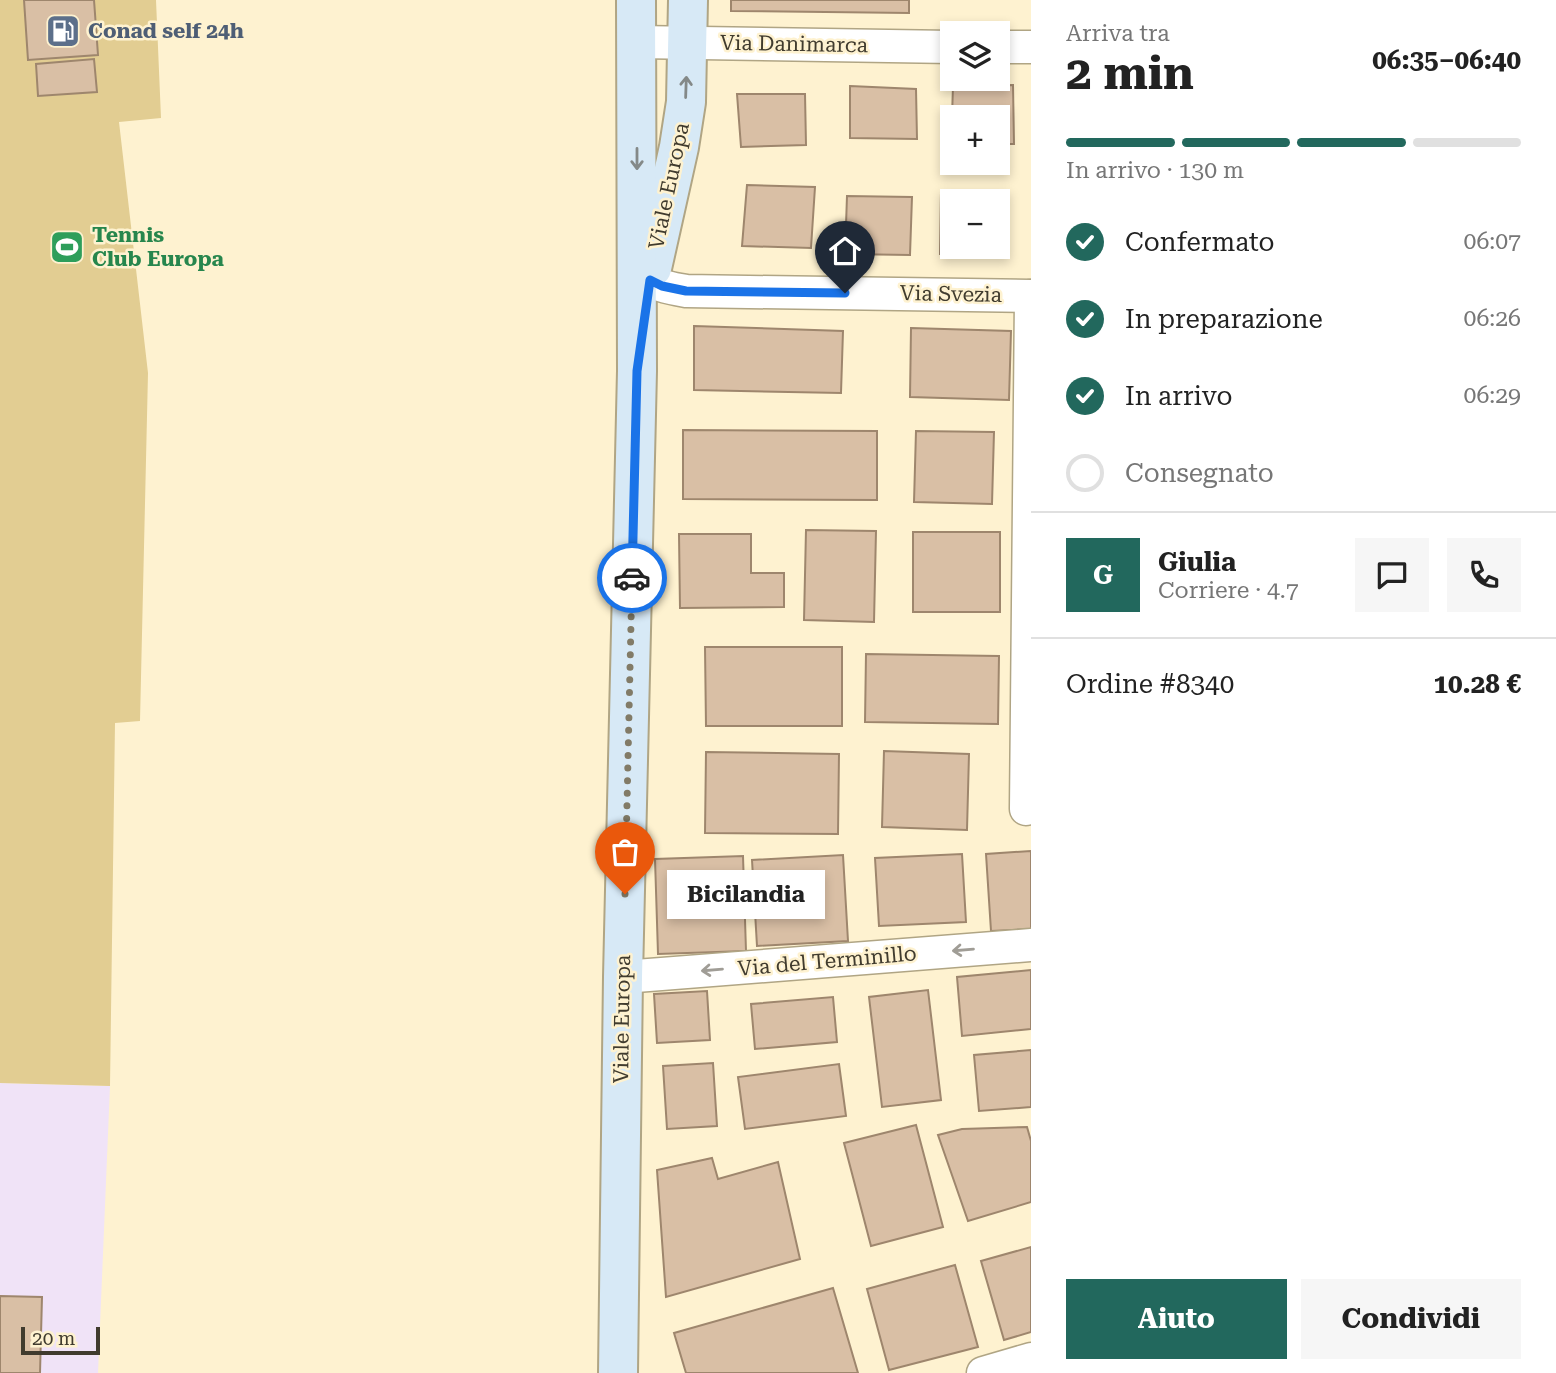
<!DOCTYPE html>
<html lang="it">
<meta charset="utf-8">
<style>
:root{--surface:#fff;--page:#f6f6f6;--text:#222;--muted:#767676;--line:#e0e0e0;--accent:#22685d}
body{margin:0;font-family:"Roboto Serif",serif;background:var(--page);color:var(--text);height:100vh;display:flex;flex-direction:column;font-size:26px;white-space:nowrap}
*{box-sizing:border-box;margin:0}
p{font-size:23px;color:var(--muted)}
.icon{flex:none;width:38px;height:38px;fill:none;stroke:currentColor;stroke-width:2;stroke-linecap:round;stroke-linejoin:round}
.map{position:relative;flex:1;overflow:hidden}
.drawer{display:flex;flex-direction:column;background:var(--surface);width:525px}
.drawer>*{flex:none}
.fabs{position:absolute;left:940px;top:21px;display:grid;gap:14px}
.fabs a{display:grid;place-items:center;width:70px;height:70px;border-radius:0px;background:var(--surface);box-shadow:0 4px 10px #0003;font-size:35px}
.scale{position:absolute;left:21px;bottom:18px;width:79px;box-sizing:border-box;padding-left:7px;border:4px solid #403b2e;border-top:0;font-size:19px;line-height:24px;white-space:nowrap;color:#403b2e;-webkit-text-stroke:5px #fef2d0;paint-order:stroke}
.pin{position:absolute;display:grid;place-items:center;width:60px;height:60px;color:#fff;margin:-72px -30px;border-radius:50% 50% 50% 0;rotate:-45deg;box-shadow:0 0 7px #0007}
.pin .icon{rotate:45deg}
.courier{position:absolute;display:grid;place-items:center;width:70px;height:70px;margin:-35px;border:5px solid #1a73e8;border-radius:50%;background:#fff;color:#222;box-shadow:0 2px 9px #0007}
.bubble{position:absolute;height:49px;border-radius:0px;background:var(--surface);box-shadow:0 4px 10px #0003;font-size:23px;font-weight:700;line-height:49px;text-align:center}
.head em{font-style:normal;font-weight:700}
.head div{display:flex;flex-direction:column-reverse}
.head{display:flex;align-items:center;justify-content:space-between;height:119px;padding:0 35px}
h1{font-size:46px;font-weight:700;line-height:52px}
.bar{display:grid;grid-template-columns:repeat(4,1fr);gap:10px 7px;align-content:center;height:84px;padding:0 35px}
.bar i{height:9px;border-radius:5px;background:var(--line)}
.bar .active{background:var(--accent)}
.bar p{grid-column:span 4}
.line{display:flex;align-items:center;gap:18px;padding:0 35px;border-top:2px solid var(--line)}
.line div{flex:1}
.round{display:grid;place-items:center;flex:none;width:74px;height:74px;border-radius:0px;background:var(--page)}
ol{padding:0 35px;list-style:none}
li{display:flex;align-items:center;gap:21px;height:77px}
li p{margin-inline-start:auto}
li .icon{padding:7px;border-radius:50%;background:var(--accent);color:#fff;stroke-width:4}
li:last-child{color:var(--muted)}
li i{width:38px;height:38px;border:4px solid var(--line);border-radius:50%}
.cta{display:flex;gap:14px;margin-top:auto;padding:14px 35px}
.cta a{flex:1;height:80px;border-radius:0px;background:var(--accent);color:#fff;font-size:28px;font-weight:700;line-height:80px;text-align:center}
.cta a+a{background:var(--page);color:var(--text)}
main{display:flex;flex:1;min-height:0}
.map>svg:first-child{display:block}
.commercial{fill:#f0e3f7}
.green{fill:#e2cd92}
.building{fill:#d9bfa5;stroke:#9e866d;stroke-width:2;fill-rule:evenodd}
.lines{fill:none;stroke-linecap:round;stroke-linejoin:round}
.street-casing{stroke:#b0a584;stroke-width:35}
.secondary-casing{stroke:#b0a584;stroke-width:42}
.street{stroke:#fff;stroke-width:32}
.secondary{stroke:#d7e9f6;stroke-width:38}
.oneway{stroke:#848988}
.oneway2{stroke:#a09d96}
.done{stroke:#827b67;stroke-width:7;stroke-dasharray:0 12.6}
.route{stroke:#1a73e8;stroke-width:9}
.labels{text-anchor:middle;stroke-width:5;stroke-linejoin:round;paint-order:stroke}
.service-label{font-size:21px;font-weight:bold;fill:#4e5e75;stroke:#fef2d0;text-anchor:start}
.street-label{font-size:21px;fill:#403b2e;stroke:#fef2d0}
.leisure-label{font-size:21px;font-weight:bold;fill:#27864d;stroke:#fef2d0;text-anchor:start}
</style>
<main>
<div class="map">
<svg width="1031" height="1373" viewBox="0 0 1031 1373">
<rect width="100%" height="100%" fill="#fef2d0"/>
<!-- commercial -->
<path class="commercial" d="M0,1083L110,1086L98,1373H0Z"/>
<!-- green -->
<path class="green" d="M0,0H156L161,118L119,122L148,373L140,721L115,723L110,1086L0,1083Z"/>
<!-- building -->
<g class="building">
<path d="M24,0H94L98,55L28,60Z"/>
<path d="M731,0H909V13L731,11Z"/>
<path d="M94,59L97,92L38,96L36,64Z"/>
<path d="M1013,85L1014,144H998V117H952L953,86Z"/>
<path d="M850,86L916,89L917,139L850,138Z"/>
<path d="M737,94H805L806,145L741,147Z"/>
<path d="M747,185L815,187L811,248L742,246Z"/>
<path d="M941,192L1006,194L1005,256L940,254ZM952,201H998V247H952Z"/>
<path d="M847,196L912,197L910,255L845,254Z"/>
<path d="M694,326L843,331L841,393L694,390Z"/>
<path d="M911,328L1011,331L1009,400L910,397Z"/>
<path d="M683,430L877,431V500L683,499Z"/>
<path d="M916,431L994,432L992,504L914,502Z"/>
<path d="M806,530L876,531L874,622L804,620Z"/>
<rect x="913" y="532" width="87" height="80"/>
<path d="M679,534H751V573H784V607L680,608Z"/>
<path d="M705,647H842V726H706Z"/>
<path d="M866,654L999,656L998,724L865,722Z"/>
<path d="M884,751L969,754L967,830L882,827Z"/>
<path d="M706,752L839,754L838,834L705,833Z"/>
<path d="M1031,851V929L991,931L986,854Z"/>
<path d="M962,854L966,922L879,926L875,858Z"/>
<path d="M843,855L848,941L757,946L752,860Z"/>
<path d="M743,856L746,951L658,954L655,859Z"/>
<path d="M1031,970V1029L962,1036L957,977Z"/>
<path d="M928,990L941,1100L882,1107L869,997Z"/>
<path d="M707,991L710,1040L657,1043L654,994Z"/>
<path d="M833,997L837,1042L755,1049L751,1004Z"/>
<path d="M1031,1050V1107L979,1111L974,1055Z"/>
<path d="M713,1063L717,1126L667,1129L663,1066Z"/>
<path d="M839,1064L846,1116L745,1129L738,1077Z"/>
<path d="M916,1125L943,1227L871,1246L844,1143Z"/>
<path d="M1027,1127L1031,1141V1202L968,1221L938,1135L962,1129Z"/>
<path d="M712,1158L718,1179L778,1162L800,1259L666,1297L657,1170Z"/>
<path d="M1031,1247V1332L1004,1340L981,1261Z"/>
<path d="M955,1265L978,1347L889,1370L867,1289Z"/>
<path d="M833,1288L858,1373H686L674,1333Z"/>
<path d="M0,1296L42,1297L40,1373H0Z"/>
</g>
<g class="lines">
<!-- street casing -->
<g class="street-casing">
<g id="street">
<path d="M637,42L952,47"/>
<path d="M998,47H1031"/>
<path d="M637,255C650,285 654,285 686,291L1031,296"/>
<path d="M1026,809L1031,296"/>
<path d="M623,977L1031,945"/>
<path d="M983,1373L1031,1359"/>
</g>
</g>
<!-- secondary casing -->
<g class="secondary-casing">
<g id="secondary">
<path d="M652,268L679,147L686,102L688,0"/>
<path d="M618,1373L623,977L637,371L636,0"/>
</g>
</g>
<!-- street -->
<use href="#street" class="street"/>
<!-- secondary -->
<use href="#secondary" class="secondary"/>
</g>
<!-- one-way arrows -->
<defs><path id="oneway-shaft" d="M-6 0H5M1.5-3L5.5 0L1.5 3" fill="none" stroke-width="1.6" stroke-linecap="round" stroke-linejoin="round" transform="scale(1.75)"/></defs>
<g class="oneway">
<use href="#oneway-shaft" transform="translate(686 87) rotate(-88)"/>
<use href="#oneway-shaft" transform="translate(637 159) rotate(90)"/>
</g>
<g class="oneway2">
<use href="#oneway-shaft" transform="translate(963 950) rotate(175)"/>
<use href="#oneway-shaft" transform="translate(712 970) rotate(175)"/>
</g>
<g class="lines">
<!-- done -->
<path class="done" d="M625,894L632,578"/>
<!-- route -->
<path class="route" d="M632,578L637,371L650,280L662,286L686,291L845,293"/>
</g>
<!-- icons -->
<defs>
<g id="fuel-square" transform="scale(1.75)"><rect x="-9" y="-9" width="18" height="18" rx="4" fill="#5c6f8a" stroke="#fef2d0"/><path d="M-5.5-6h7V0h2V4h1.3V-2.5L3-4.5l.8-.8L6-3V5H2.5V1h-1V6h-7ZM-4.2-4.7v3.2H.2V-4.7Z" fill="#fff"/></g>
<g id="stadium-square" transform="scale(1.75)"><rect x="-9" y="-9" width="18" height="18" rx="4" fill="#2e9e5b" stroke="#fef2d0"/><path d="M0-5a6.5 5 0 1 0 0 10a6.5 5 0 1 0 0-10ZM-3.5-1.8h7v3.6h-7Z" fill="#fff"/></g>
</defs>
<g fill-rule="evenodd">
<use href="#fuel-square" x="63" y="31"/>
<use href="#stadium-square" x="67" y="247"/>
</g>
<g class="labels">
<!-- service labels -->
<g class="service-label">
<text x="88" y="38">Conad self 24h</text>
</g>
<!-- street labels -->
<g class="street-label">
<text transform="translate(794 44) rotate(1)" y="7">Via Danimarca</text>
<text transform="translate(669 186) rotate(-78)" y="7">Viale Europa</text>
<text transform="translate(951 294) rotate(1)" y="7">Via Svezia</text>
<text transform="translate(827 961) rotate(-5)" y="7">Via del Terminillo</text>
<text transform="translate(622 1019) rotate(-89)" y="7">Viale Europa</text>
</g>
<!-- leisure labels -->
<g class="leisure-label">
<text x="92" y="242">Tennis<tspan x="92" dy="24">Club Europa</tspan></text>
</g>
</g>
</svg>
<div class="fabs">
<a><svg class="icon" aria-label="layers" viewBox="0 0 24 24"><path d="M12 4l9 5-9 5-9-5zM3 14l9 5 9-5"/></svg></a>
<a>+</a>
<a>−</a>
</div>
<div class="scale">20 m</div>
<div class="pin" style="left:625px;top:894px;background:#ea580c"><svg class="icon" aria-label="bag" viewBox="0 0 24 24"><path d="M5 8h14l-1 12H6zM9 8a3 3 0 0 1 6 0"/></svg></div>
<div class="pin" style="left:845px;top:293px;background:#1f2937"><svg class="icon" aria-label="home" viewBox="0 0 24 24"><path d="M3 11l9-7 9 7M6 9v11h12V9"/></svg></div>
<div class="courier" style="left:632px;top:578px"><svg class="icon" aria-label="car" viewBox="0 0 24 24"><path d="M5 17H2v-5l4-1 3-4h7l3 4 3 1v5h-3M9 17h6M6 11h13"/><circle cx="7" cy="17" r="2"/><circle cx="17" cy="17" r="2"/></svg></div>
<div class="bubble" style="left:667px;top:870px;width:158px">Bicilandia</div>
</div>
<section class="drawer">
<div class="head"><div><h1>2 min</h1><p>Arriva tra</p></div><em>06:35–06:40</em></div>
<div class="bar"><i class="active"></i><i class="active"></i><i class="active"></i><i></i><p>In arrivo · 130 m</p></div>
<ol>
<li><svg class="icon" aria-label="check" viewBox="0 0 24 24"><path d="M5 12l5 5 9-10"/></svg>Confermato<p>06:07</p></li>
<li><svg class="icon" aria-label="check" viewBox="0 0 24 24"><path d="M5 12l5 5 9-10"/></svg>In preparazione<p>06:26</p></li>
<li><svg class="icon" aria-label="check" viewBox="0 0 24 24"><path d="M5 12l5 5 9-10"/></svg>In arrivo<p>06:29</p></li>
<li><i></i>Consegnato</li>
</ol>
<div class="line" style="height:126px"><b class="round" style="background:var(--accent);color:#fff">G</b><div><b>Giulia</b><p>Corriere · 4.7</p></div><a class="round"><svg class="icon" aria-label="chat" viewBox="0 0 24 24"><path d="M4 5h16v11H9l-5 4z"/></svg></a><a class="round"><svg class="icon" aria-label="phone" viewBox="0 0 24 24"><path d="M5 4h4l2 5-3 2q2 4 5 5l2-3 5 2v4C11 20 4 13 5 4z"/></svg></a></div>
<div class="line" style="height:91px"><div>Ordine #8340</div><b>10.28 €</b></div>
<div class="cta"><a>Aiuto</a><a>Condividi</a></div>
</section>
</main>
